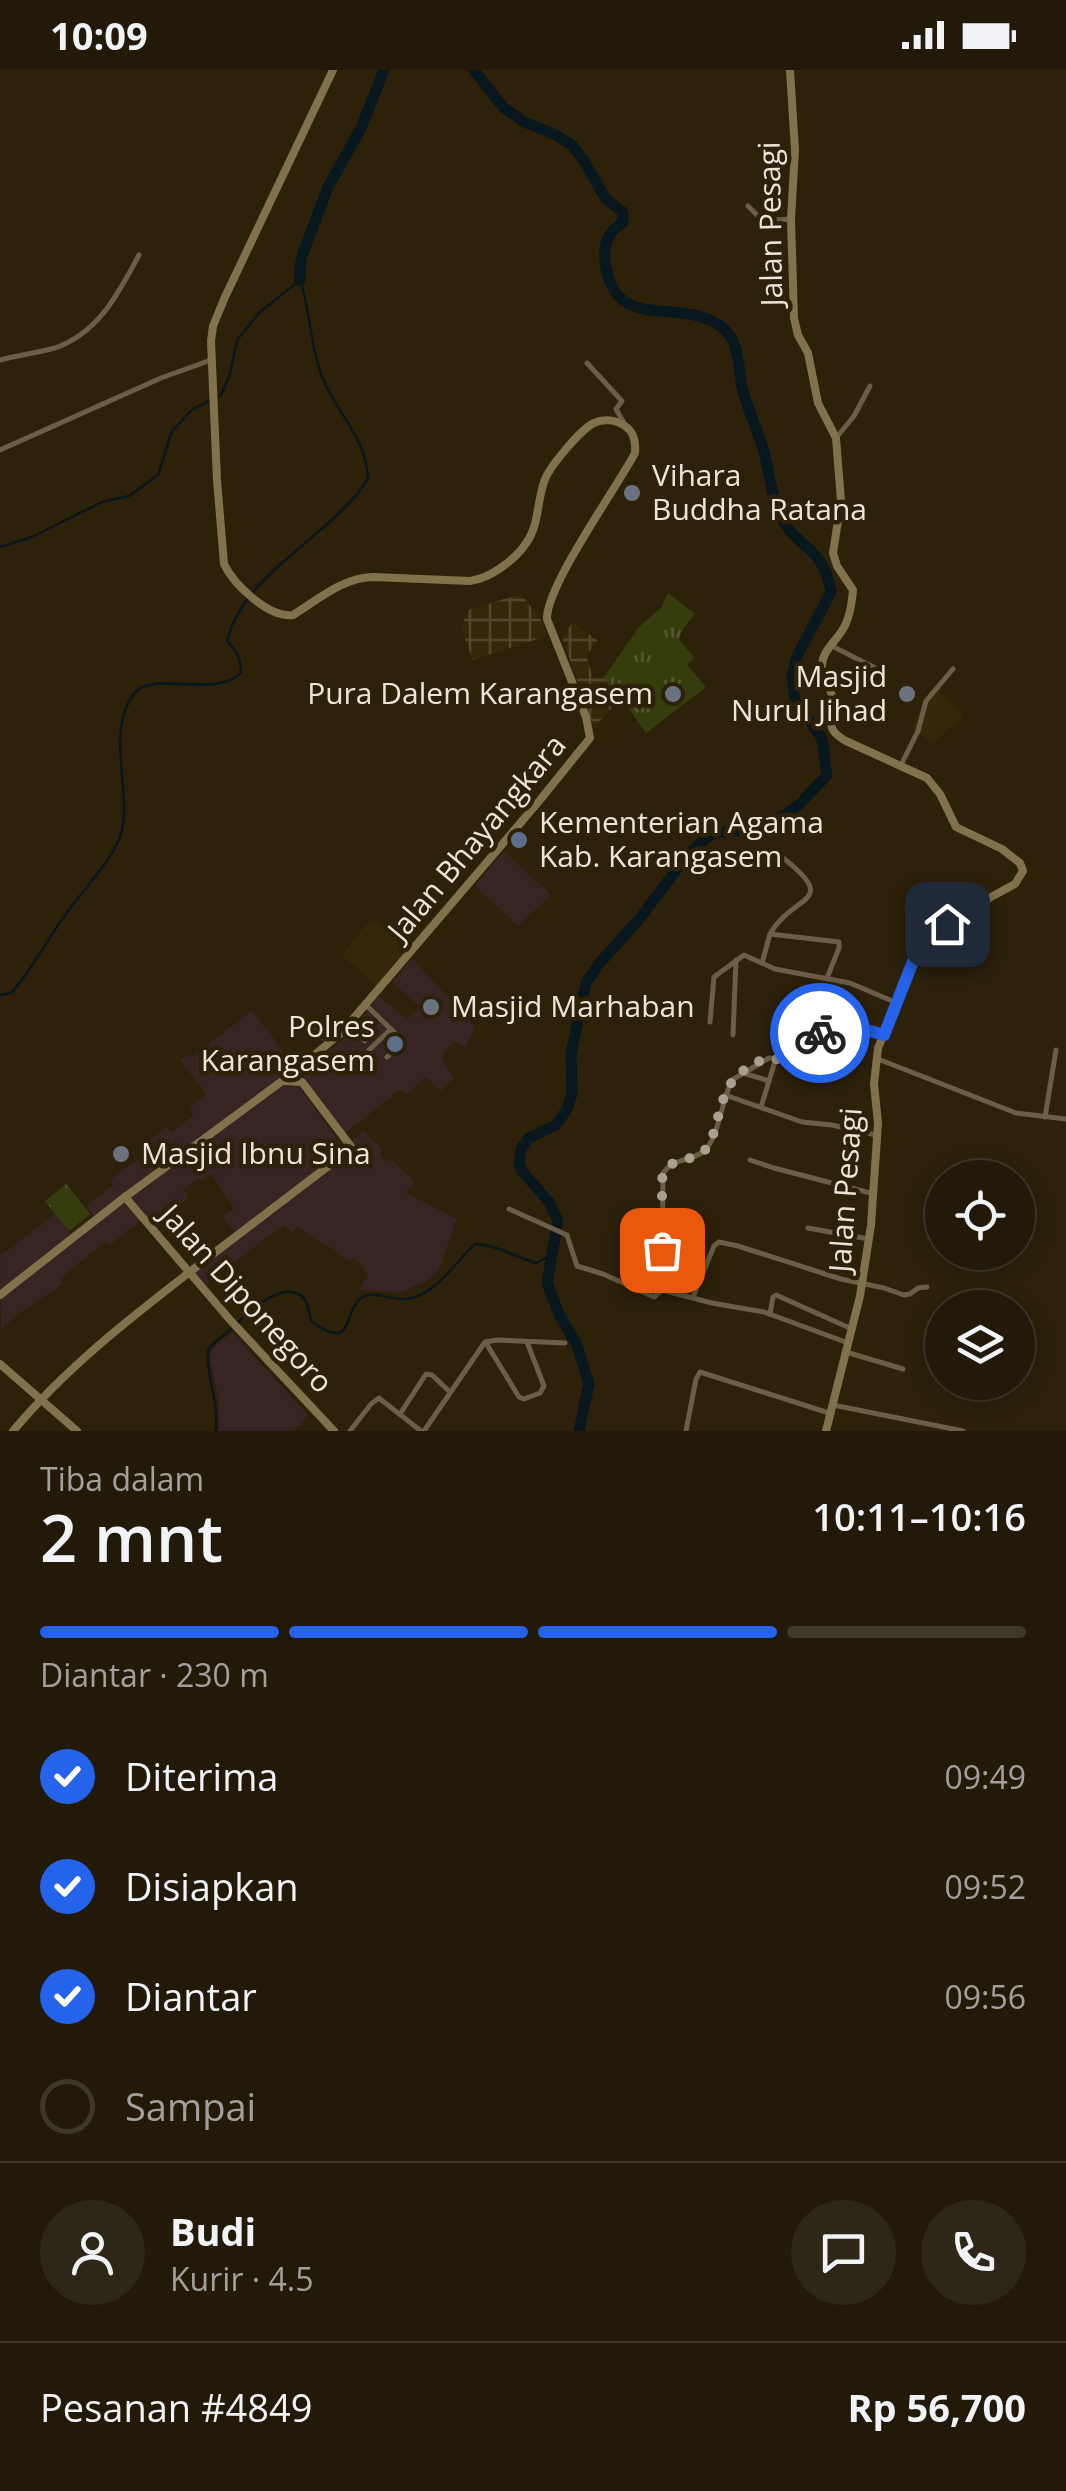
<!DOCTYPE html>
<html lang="id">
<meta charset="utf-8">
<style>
:root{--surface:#221908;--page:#2e2616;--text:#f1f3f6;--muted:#a2a09c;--line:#3f3829;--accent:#2563eb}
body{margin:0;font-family:"Open Sans",sans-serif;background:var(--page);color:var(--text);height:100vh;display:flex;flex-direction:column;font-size:38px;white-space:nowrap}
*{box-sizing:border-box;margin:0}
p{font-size:32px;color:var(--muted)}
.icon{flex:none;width:55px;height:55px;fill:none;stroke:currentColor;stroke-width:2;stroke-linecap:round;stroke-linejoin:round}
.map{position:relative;height:1361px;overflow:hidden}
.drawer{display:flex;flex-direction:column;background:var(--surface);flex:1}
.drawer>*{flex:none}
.tools{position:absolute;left:925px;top:1090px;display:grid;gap:20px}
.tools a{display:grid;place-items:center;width:110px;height:110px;border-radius:50%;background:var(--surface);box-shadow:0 5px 25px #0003,0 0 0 2px var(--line);font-size:50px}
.pin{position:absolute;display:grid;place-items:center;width:85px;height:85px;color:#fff;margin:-42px;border-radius:20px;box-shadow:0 5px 15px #0006}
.courier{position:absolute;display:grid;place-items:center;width:100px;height:100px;margin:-50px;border:8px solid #2563eb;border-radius:50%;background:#fff;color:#222;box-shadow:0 2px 12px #0007}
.head em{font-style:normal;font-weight:600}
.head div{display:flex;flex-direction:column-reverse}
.head{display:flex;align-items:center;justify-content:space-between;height:170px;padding:0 40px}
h1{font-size:65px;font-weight:600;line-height:75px}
.bar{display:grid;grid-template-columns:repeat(4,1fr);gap:15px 10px;align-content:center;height:120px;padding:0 40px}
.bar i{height:12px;border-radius:8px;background:var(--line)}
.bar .active{background:var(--accent)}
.bar p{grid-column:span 4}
.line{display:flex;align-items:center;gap:25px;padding:0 40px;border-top:2px solid var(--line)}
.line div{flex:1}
.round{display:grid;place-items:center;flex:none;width:105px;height:105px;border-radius:52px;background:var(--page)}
ol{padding:0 40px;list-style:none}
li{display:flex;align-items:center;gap:30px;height:110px}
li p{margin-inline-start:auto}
li .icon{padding:10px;border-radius:50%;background:var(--accent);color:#fff;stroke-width:4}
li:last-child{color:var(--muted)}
li i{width:55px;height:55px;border:5px solid var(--line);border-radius:50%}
.status{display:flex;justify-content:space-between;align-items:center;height:70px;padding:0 50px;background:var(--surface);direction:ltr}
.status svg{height:28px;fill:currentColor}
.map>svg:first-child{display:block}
.commercial{fill:#382523}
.industrial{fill:url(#industrial-grid)}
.built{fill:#372709}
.grass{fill:url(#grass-tufts)}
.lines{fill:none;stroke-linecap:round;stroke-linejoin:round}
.stream{stroke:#07171d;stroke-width:2.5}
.river{stroke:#07171d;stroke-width:11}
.street{stroke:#6c5e46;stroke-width:5}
.secondary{stroke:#82724c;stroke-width:8}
.done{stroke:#aaa08f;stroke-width:10;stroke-dasharray:0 18}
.route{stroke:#2563eb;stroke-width:12}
.worship-dot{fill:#6b7280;stroke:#2d210a;stroke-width:4}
.service-dot{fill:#5c6f8a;stroke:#2d210a;stroke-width:4}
.labels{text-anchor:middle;stroke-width:9;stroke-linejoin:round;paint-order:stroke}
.street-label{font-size:30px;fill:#ede5d7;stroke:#2d210a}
.poi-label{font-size:30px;fill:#ede5d7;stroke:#2d210a;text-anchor:start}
</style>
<div class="status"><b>10:09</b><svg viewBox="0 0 49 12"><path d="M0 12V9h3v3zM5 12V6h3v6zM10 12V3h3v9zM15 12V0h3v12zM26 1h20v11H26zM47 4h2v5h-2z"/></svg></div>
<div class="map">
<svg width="1066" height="1361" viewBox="0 0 1066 1361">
<defs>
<pattern id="industrial-grid" width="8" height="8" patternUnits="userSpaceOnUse" patternTransform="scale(2.5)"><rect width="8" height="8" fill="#372709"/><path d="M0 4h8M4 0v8" fill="none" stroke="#54462c"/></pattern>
<pattern id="grass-tufts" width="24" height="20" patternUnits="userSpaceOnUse" patternTransform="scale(2.5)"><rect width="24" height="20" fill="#363d0c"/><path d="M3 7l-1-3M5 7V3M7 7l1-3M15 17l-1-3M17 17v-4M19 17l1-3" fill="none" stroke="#53592f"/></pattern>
</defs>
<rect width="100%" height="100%" fill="#2d210a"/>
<!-- commercial -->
<g class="commercial">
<path d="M504,781L551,825L518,856L475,816Z"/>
<path d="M412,888L475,957L465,977L454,971L441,987L454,1008L441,1021L426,1007L406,1025L401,1019L345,1063L305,1012L303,1002L347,966L379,926L407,950L419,936L392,912Z"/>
<path d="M251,941L268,960L298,1004L300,1018L344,1078L363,1061L383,1080L380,1084L386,1092L391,1089L415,1112L406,1123L457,1149L440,1197L433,1207L399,1223L359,1220L368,1205L354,1187L350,1191L297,1157L292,1162L283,1155L200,1219L184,1200L234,1162L223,1147L234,1138L211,1104L202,1111L199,1109L183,1120L188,1128L181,1134L175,1129L164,1137L168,1142L149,1157L142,1150L110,1175L106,1171L60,1209L63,1214L15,1246L1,1261L0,1186L55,1144L72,1165L94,1147L86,1136L113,1115L110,1110L143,1085L139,1076L167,1058L171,1062L193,1046L189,1038L206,1024L180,990L190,985L192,987Z"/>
<path d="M233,1263L308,1345L294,1361H218L219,1332L210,1289L215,1275Z"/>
</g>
<!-- industrial -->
<g class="industrial">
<path d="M521,524L544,554L547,566L473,590L461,559L468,540Z"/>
<path d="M573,552L598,571L586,585L593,608L604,607L618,630L594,658L562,567Z"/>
</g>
<!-- built -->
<g class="built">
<path d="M937,618L964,647L932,673L913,660L916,647Z"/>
<path d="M370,849L411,873L376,916L342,885Z"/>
</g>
<!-- grass -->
<g class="grass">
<path d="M668,523L695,544L683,559L679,569L694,588L687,595L706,617L646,663L628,637L633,628L627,622L618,630L604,607L640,556L661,538Z"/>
<path d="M66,1114L90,1144L69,1161L45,1131Z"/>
</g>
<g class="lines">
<!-- stream -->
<g class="stream">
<path d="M0,477L32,467L102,432L129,426L158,405L172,361L193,339L211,330"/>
<path d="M0,925L11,923C31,901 45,873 63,848C78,826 118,784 122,760C131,716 106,664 133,625C151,598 213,630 241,603C241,591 236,579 227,571C244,502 331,467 368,409C366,367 338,345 323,309C310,278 311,242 300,210L260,242L237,270L230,304L221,325L218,327"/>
<path d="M216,1361C219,1331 206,1307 208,1280C215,1271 223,1266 231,1259C245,1246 276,1214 298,1224C308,1228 309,1241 311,1251C355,1284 343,1241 361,1228C373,1219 394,1232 408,1229C438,1223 454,1193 475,1174C501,1176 512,1186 536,1193L552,1185"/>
</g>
<!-- river -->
<g class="river">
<path d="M474,0L503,37L524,52L552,63L572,75L584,91L606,129L623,142V152C608,163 603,173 605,191C614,268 683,223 724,259C740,273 738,298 742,317C747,339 758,360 764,382C769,401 771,422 778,441C786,463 803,471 817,487C825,498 829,509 831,522L797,586L792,607L795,630L822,669L827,705L800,734L772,754L753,759L715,763L705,769L686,787L641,847L599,894L586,913L571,983L572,1024L567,1039L556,1055L529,1068L521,1079L519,1094L522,1101L549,1132L558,1151L547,1213L559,1244L577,1275L589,1314L579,1361"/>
<path d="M300,210V198L302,186L328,117L361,58L384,0"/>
</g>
<!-- street -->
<g class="street">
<path d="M748,136L763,151L791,149"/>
<path d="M0,290C18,285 37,283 55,278C99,263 119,222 139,185"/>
<path d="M587,293L622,331L616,339L624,353"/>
<path d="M836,368L854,346L870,316"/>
<path d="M0,380L161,308L211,290"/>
<path d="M830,575L881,601"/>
<path d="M901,695L918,661L926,631L953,599"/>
<path d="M778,784C844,834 793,823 770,864L839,872V878L827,908"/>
<path d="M762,893L770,864"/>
<path d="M365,934L404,972L387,987"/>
<path d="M300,945L329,973"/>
<path d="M710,952L714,907L744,885L775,899L850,913L897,933"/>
<path d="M350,955L365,971"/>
<path d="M733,965L736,890"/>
<path d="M369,980L391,959"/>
<path d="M878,989L1016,1043L1066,1049"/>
<path d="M743,1003L769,1011L776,988"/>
<path d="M725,1025L802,1052L832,1055L876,1065"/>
<path d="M761,1037L769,1011"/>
<path d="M1045,1047L1056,980"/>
<path d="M750,1090L774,1098L874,1124"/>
<path d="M509,1139L567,1165L577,1196L603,1204L654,1227L662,1220L712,1233L764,1242L848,1273"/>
<path d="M808,1158L869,1169"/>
<path d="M662,1220L663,1103C676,1086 694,1092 706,1079C719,1065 722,1029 732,1010L769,988C779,988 791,997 801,996C813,994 815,962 832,951L883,965"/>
<path d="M693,1227L714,1176L719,1172L738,1176L841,1209L884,1218L904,1225L910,1224L918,1218L927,1217"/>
<path d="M770,1244L773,1227L776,1225L852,1259"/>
<path d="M486,1273L519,1327L524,1329L540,1323L544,1316L527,1272"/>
<path d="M846,1282L903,1299"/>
<path d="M833,1335L963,1361"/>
<path d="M400,1344L426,1304L432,1305L450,1322"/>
<path d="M350,1361L371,1334L379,1328L421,1361"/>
<path d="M424,1361L485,1272L497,1270L565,1273"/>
<path d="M686,1361L696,1309L700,1302L829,1343"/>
</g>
<!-- secondary -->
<g class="secondary">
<path d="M790,0L795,80L791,149L794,248L798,265L808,283L818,333L836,368L841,431L833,483L837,496L853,520C852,532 850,548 843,559C835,573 820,582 822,600C823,611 832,619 833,630C834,651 823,658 846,671L927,708L940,724L956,757L1002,779L1020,793L1023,801L1015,814L989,828L974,847L942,857L919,882L910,897L904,917L878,978L874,1014L878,1053L871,1155L860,1226L826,1361"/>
<path d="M125,1127L231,1251L334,1361"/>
<path d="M0,1225L125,1127L289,1006L341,963L540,730L590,668L586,647L547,549C546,516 616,419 635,383C636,372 634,362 625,356C616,350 604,348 594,353C581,359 548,398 544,412C537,432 539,454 527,472C515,490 491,508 470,511L373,507C342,508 319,529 293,545C269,548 234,515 224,494L217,410L211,271L213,256L225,227L333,0"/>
<path d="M0,1294L77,1361"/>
<path d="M13,1361C73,1289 149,1234 222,1177C266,1144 308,1111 352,1078L302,1012L284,1011"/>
</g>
</g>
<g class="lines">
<!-- done -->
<path class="done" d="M662,1180V1109C669,1083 691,1095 705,1080C711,1074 713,1065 715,1058C725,1023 726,1006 762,990C778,983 798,1002 807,992C814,986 817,971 820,963"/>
<!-- route -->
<path class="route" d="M820,963L826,954L836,951L884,965L914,889L931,867L947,854"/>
</g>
<!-- markers -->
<g class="worship-dot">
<circle cx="632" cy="423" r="10"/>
<circle cx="673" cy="624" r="10"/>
<circle cx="907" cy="624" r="10"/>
<circle cx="431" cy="937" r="10"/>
<circle cx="121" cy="1084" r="10"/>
</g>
<g class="service-dot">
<circle cx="519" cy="770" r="10"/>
<circle cx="395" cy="974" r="10"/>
</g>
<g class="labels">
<!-- street labels -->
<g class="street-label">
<text transform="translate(771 154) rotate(-91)" y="10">Jalan Pesagi</text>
<text transform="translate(477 768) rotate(-50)" y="10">Jalan Bhayangkara</text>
<text transform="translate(846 1120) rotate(-86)" y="10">Jalan Pesagi</text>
<text transform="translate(246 1229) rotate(48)" y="10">Jalan Diponegoro</text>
</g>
<!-- poi labels -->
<g class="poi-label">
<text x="652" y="416">Vihara<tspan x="652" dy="34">Buddha Ratana</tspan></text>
<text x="887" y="617" text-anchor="end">Masjid<tspan x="887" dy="34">Nurul Jihad</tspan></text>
<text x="653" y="634" text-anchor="end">Pura Dalem Karangasem</text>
<text x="539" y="763">Kementerian Agama<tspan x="539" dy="34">Kab. Karangasem</tspan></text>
<text x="451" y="947">Masjid Marhaban</text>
<text x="375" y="967" text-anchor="end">Polres<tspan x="375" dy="34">Karangasem</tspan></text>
<text x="141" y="1094">Masjid Ibnu Sina</text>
</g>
</g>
</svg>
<div class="tools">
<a><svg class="icon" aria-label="locate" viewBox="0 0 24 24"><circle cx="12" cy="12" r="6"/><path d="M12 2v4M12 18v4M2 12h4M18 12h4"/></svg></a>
<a><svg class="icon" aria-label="layers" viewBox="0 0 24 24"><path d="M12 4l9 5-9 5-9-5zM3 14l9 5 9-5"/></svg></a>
</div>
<div class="pin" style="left:662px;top:1180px;background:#ea580c"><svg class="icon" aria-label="bag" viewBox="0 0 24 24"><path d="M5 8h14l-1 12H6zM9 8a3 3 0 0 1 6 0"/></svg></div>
<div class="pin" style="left:947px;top:854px;background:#1f2937"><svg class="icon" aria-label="home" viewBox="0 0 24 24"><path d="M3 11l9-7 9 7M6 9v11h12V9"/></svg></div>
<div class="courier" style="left:820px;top:963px"><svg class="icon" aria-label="bike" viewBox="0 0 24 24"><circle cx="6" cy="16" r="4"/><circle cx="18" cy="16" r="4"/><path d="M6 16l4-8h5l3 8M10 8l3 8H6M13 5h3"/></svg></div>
</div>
<section class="drawer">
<div class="head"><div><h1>2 mnt</h1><p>Tiba dalam</p></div><em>10:11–10:16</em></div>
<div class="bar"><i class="active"></i><i class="active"></i><i class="active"></i><i></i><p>Diantar · 230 m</p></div>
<ol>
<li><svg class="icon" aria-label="check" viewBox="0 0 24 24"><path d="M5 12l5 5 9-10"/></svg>Diterima<p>09:49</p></li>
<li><svg class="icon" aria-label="check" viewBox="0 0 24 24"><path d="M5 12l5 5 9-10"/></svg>Disiapkan<p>09:52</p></li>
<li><svg class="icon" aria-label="check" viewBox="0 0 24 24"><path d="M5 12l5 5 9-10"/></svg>Diantar<p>09:56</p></li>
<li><i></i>Sampai</li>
</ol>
<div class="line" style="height:180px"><a class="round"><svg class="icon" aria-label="person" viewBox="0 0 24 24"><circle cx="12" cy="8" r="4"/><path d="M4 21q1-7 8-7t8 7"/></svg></a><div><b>Budi</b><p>Kurir · 4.5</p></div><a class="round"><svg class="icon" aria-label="chat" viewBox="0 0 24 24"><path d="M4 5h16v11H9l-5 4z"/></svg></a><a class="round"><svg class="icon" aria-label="phone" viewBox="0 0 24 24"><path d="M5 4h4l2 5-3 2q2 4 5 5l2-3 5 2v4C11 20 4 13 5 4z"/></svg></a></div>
<div class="line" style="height:130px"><div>Pesanan #4849</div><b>Rp 56,700</b></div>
</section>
